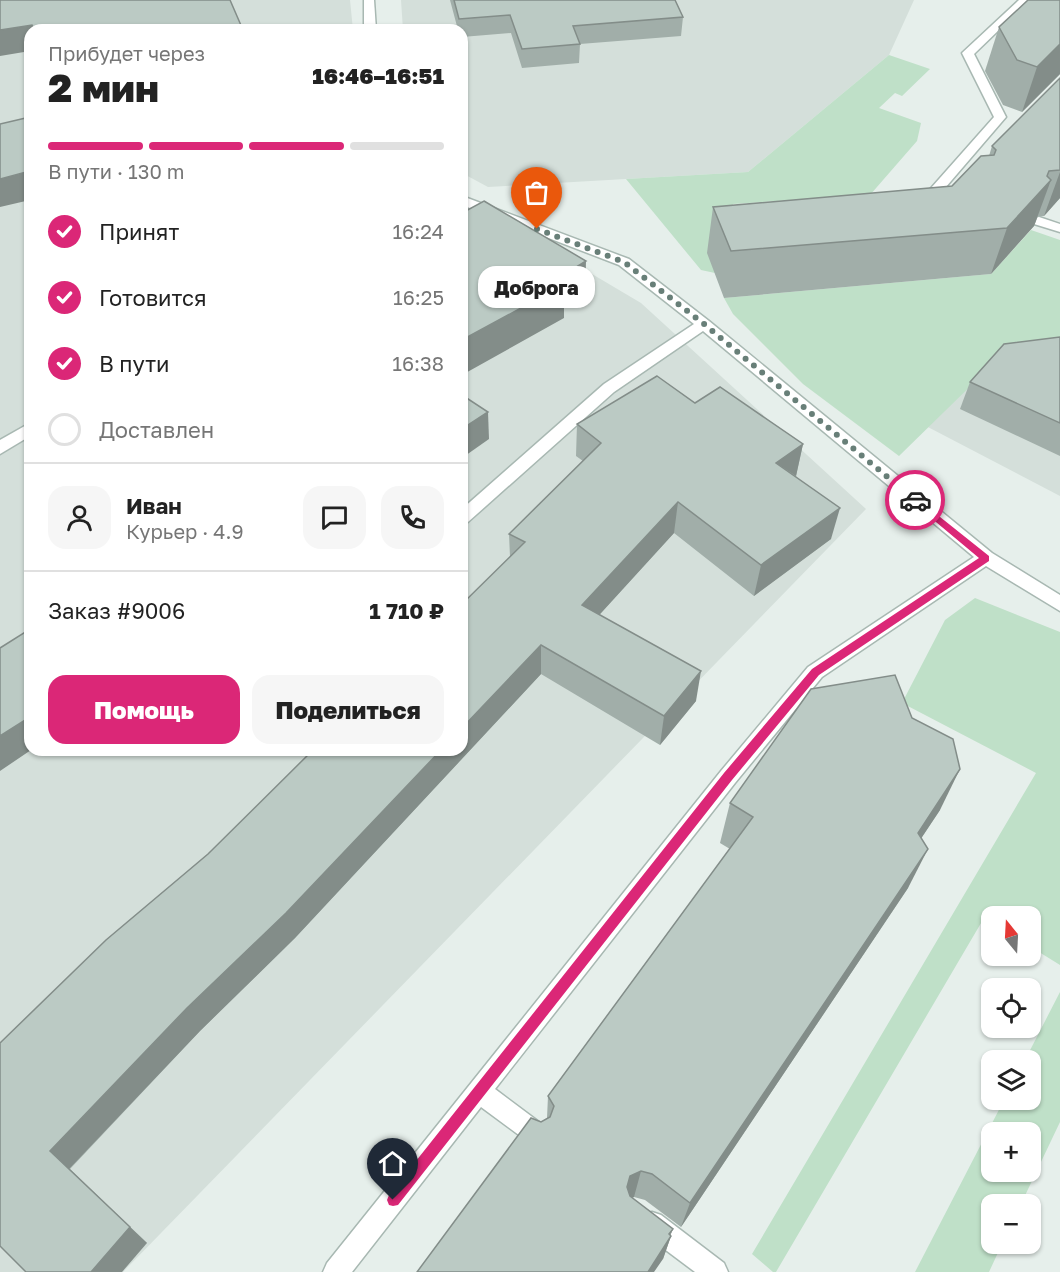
<!DOCTYPE html>
<html lang="ru">
<meta charset="utf-8">
<style>
:root{--surface:#fff;--page:#f6f6f6;--text:#222;--muted:#767676;--line:#e0e0e0;--accent:#db2777}
body{margin:0;font-family:"Golos Text",sans-serif;background:var(--page);color:var(--text);height:100vh;display:flex;flex-direction:column;font-size:22px;white-space:nowrap}
*{box-sizing:border-box;margin:0}
p{font-size:20px;color:var(--muted)}
.icon{flex:none;width:33px;height:33px;fill:none;stroke:currentColor;stroke-width:2;stroke-linecap:round;stroke-linejoin:round}
.map{position:relative;flex:1;overflow:hidden}
.panel{position:absolute;left:24px;top:24px;width:444px;height:732px;display:flex;flex-direction:column;background:var(--surface);border-radius:18px;box-shadow:0 2px 4px #0004}
.panel>*{flex:none}
.needle{width:39px;rotate:342deg}
.tools{position:absolute;left:981px;top:906px;display:grid;gap:12px}
.tools a{display:grid;place-items:center;width:60px;height:60px;border-radius:12px;background:var(--surface);box-shadow:0 2px 4px #0004;font-size:30px}
.pin{position:absolute;display:grid;place-items:center;width:51px;height:51px;color:#fff;margin:-62px -26px;border-radius:50% 50% 50% 0;rotate:-45deg;box-shadow:0 0 6px #0007}
.pin .icon{rotate:45deg}
.courier{position:absolute;display:grid;place-items:center;width:60px;height:60px;margin:-30px;border:4px solid #db2777;border-radius:50%;background:#fff;color:#222;box-shadow:0 2px 8px #0007}
.bubble{position:absolute;height:42px;border-radius:18px;background:var(--surface);box-shadow:0 2px 4px #0004;font-size:20px;font-weight:800;line-height:42px;text-align:center}
.overview em{font-style:normal;font-weight:800}
.overview div{display:flex;flex-direction:column-reverse}
.overview{display:flex;align-items:center;justify-content:space-between;height:102px;padding:0 24px}
h1{font-size:39px;font-weight:800;line-height:45px}
.bar{display:grid;grid-template-columns:repeat(4,1fr);gap:9px 6px;align-content:center;height:72px;padding:0 24px}
.bar i{height:8px;border-radius:4px;background:var(--line)}
.bar .current{background:var(--accent)}
.bar p{grid-column:span 4}
.line{display:flex;align-items:center;gap:15px;padding:0 24px;border-top:2px solid var(--line)}
.line div{flex:1}
.round{display:grid;place-items:center;flex:none;width:63px;height:63px;border-radius:18px;background:var(--page)}
ol{padding:0 24px;list-style:none}
li{display:flex;align-items:center;gap:18px;height:66px}
li p{margin-inline-start:auto}
li .icon{padding:6px;border-radius:50%;background:var(--accent);color:#fff;stroke-width:4}
li:last-child{color:var(--muted)}
li i{width:33px;height:33px;border:3px solid var(--line);border-radius:50%}
.cta{display:flex;gap:12px;margin-top:auto;padding:12px 24px}
.cta a{flex:1;height:69px;border-radius:18px;background:var(--accent);color:#fff;font-size:24px;font-weight:800;line-height:69px;text-align:center}
.cta a+a{background:var(--page);color:var(--text)}
.map>svg:first-child{display:block}
.built{fill:#d4dfda}
.green{fill:#bfe0c8;fill-rule:evenodd}
.lines{fill:none;stroke-linecap:round;stroke-linejoin:round}
.service-casing{stroke:#a8b8b2;stroke-width:3}
.service{fill:#fff;fill-rule:evenodd}
.wall{fill:#a1aea9}
.shaded-wall{fill:#838d89}
.building{fill:#bbcac4;stroke:#838d89;stroke-width:1.5}
.route{fill:#db2777}
.done{stroke:#687f78;stroke-width:6;stroke-dasharray:0 10.8}
</style>
<div class="map">
<svg width="1060" height="1272" viewBox="0 0 1060 1272">
<rect width="100%" height="100%" fill="#e6efeb"/>
<!-- built -->
<g class="built">
<path d="M0,0H350L353,30H30V750H462V197L641,303L866,509L123,1272H0V160L21,211L0,157Z"/>
<path d="M401,0H914L889,55L748,172L488,187L462,173V30H403Z"/>
<path d="M1060,332V496L878,401Z"/>
</g>
<!-- green -->
<g class="green">
<path d="M889,55L930,69L902,96L895,93L879,108L921,123L917,141L870,195L733,204L726,228L708,253L715,273L701,270L626,179L748,172Z"/>
<path d="M1031,230L1060,240V359L990,367L899,456L803,384L733,314L724,298L991,274Z"/>
<path d="M975,598L1060,632V965L1031,947L1030,916H992L991,922L984,918L776,1272H773L752,1254L1036,773L902,703L945,620Z"/>
<path d="M1060,992V1122L1021,1204H992V1244H1002L989,1272H915L1004,1100H1030V1060H1025ZM1030,1132V1172H992V1132Z"/>
</g>
<g class="lines">
<!-- service casing -->
<g class="service-casing">
<g id="service">
<path d="M364,0H374L376,30H364Z"/>
<path d="M1019,0H1030L974,54L1006,117L933,202L915,203L913,200L915,197L924,196L994,117L962,53Z"/>
<path d="M462,196L629,259L709,321L992,553L1060,595V611L986,566L822,677L735,783L495,1089L547,1128L551,1136L547,1144L539,1148L531,1144L481,1107L352,1272H323L327,1263L721,771L808,667L974,557L703,331L614,392L468,522L462,524V509L604,384L694,324L619,265L462,205Z"/>
<path d="M1039,217L1060,224V232L1034,224L1032,221L1034,218Z"/>
<path d="M30,423V436L0,454V440Z"/>
<path d="M652,1212L661,1215L724,1263L728,1272H695L643,1233L640,1224L643,1215Z"/>
</g>
</g>
<!-- service -->
<use href="#service" class="service"/>
</g>
<!-- wall -->
<g class="wall">
<path d="M450,0H675L683,17L681,36L580,44L579,63L522,68L511,33L462,37V30H458Z"/>
<path d="M1060,0V74L1022,112L1003,105L985,71L999,27Z"/>
<path d="M1060,78V198L1044,216H1038L1034,226L991,274L724,298L707,253L713,207L952,186L989,156L992,146Z"/>
<path d="M1060,337V456L960,409L970,382Z"/>
<path d="M695,403L803,444L796,476L831,539L754,596L674,533L599,615L696,701L660,745L541,674L295,938L200,1031L70,1169L147,1243L0,1246L208,854L510,557L509,534L583,461L576,456L577,424Z"/>
<path d="M730,803L940,810L921,838L908,888L681,1227L645,1200L634,1197L632,1198L673,1229L670,1235L671,1236L663,1259L541,1122L547,1118L548,1096L730,849L720,843Z"/>
</g>
<!-- shaded-wall -->
<g class="shaded-wall">
<path d="M32,25L33,30H30V51L0,56V30Z"/>
<path d="M1060,44V74L1022,112L1037,67Z"/>
<path d="M30,171V200L0,207V179Z"/>
<path d="M1060,172V198L1044,216Z"/>
<path d="M1051,180L1034,226L991,274L1007,228Z"/>
<path d="M586,261L585,295L564,308V318L462,375V340Z"/>
<path d="M488,412L489,439L462,458V429Z"/>
<path d="M803,444L796,476L776,463Z"/>
<path d="M678,502L674,533L581,635L582,605Z"/>
<path d="M840,508L831,539L754,596L761,565Z"/>
<path d="M541,645V674L295,938L200,1031L69,1169L50,1151L187,1008L441,750H462V728Z"/>
<path d="M701,671L696,701L660,745L664,716Z"/>
<path d="M30,717V750H31L0,771V736Z"/>
<path d="M960,769L940,810L899,872L918,833Z"/>
<path d="M928,849L908,888L681,1227L690,1203Z"/>
<path d="M641,1171L634,1197L624,1201L621,1212L630,1176Z"/>
<path d="M130,1227L147,1243L122,1272H91Z"/>
<path d="M673,1229L668,1241L671,1236L663,1259L654,1272H648Z"/>
</g>
<!-- building -->
<g class="building">
<path d="M0,0H230L243,30H34L32,25L0,30Z"/>
<path d="M454,0H675L683,17L573,26L580,44L522,49L510,15L459,19Z"/>
<path d="M1028,0H1060V44L1037,67L1017,60L999,27Z"/>
<path d="M1060,78V170L1049,171L1047,176L1051,180L1007,228L731,251L713,207L952,186L981,156L994,155L996,150L992,146Z"/>
<path d="M30,117V171L0,179V124Z"/>
<path d="M484,201L586,261L557,279L565,284L462,340V213Z"/>
<path d="M1060,337V423L970,382L1004,344Z"/>
<path d="M657,376L695,403L720,387L803,444L776,463L840,508L761,565L678,502L582,605L701,671L664,716L541,645L462,728V604L525,542L509,534L601,443L577,424Z"/>
<path d="M462,395L488,412L462,429Z"/>
<path d="M30,629V717L0,736V648Z"/>
<path d="M895,675L912,718L953,739L960,769L918,833L928,849L690,1203L652,1174L641,1171L630,1176L627,1187L630,1196L673,1229L669,1234L671,1236L648,1272H417L531,1118L541,1122L550,1117L554,1106L548,1096L753,817L730,803L811,689Z"/>
<path d="M313,750H441L286,913L187,1008L50,1151L130,1227L91,1272H26L0,1246V1043L106,940L208,854Z"/>
</g>
<!-- route -->
<path class="route" d="M915,497L989,556V561L819,675L732,780L398,1205L393,1206L389,1205L387,1200L389,1195L724,773L812,669L979,558L912,502V498Z"/>
<g class="lines">
<!-- done -->
<path class="done" d="M537,229L624,262L704,324L915,500"/>
</g>
</svg>
<div class="tools">
<a><svg class="needle" viewBox="-14 -14 28 28"><path d="M0-13l5 13h-10z" fill="#e53935"/><path d="M0 13l5-13h-10z" fill="#767676"/></svg></a>
<a><svg class="icon" aria-label="locate" viewBox="0 0 24 24"><circle cx="12" cy="12" r="6"/><path d="M12 2v4M12 18v4M2 12h4M18 12h4"/></svg></a>
<a><svg class="icon" aria-label="layers" viewBox="0 0 24 24"><path d="M12 4l9 5-9 5-9-5zM3 14l9 5 9-5"/></svg></a>
<a>+</a>
<a>−</a>
</div>
<div class="pin" style="left:537px;top:229px;background:#ea580c"><svg class="icon" aria-label="bag" viewBox="0 0 24 24"><path d="M5 8h14l-1 12H6zM9 8a3 3 0 0 1 6 0"/></svg></div>
<div class="pin" style="left:393px;top:1200px;background:#1f2937"><svg class="icon" aria-label="home" viewBox="0 0 24 24"><path d="M3 11l9-7 9 7M6 9v11h12V9"/></svg></div>
<div class="courier" style="left:915px;top:500px"><svg class="icon" aria-label="car" viewBox="0 0 24 24"><path d="M5 17H2v-5l4-1 3-4h7l3 4 3 1v5h-3M9 17h6M6 11h13"/><circle cx="7" cy="17" r="2"/><circle cx="17" cy="17" r="2"/></svg></div>
<div class="bubble" style="left:478px;top:266px;width:117px">Доброга</div>
<section class="panel">
<div class="overview"><div><h1>2 мин</h1><p>Прибудет через</p></div><em>16:46–16:51</em></div>
<div class="bar"><i class="current"></i><i class="current"></i><i class="current"></i><i></i><p>В пути · 130 m</p></div>
<ol>
<li><svg class="icon" aria-label="check" viewBox="0 0 24 24"><path d="M5 12l5 5 9-10"/></svg>Принят<p>16:24</p></li>
<li><svg class="icon" aria-label="check" viewBox="0 0 24 24"><path d="M5 12l5 5 9-10"/></svg>Готовится<p>16:25</p></li>
<li><svg class="icon" aria-label="check" viewBox="0 0 24 24"><path d="M5 12l5 5 9-10"/></svg>В пути<p>16:38</p></li>
<li><i></i>Доставлен</li>
</ol>
<div class="line" style="height:108px"><a class="round"><svg class="icon" aria-label="person" viewBox="0 0 24 24"><circle cx="12" cy="8" r="4"/><path d="M4 21q1-7 8-7t8 7"/></svg></a><div><b>Иван</b><p>Курьер · 4.9</p></div><a class="round"><svg class="icon" aria-label="chat" viewBox="0 0 24 24"><path d="M4 5h16v11H9l-5 4z"/></svg></a><a class="round"><svg class="icon" aria-label="phone" viewBox="0 0 24 24"><path d="M5 4h4l2 5-3 2q2 4 5 5l2-3 5 2v4C11 20 4 13 5 4z"/></svg></a></div>
<div class="line" style="height:78px"><div>Заказ #9006</div><b>1 710 ₽</b></div>
<div class="cta"><a>Помощь</a><a>Поделиться</a></div>
</section>
</div>
